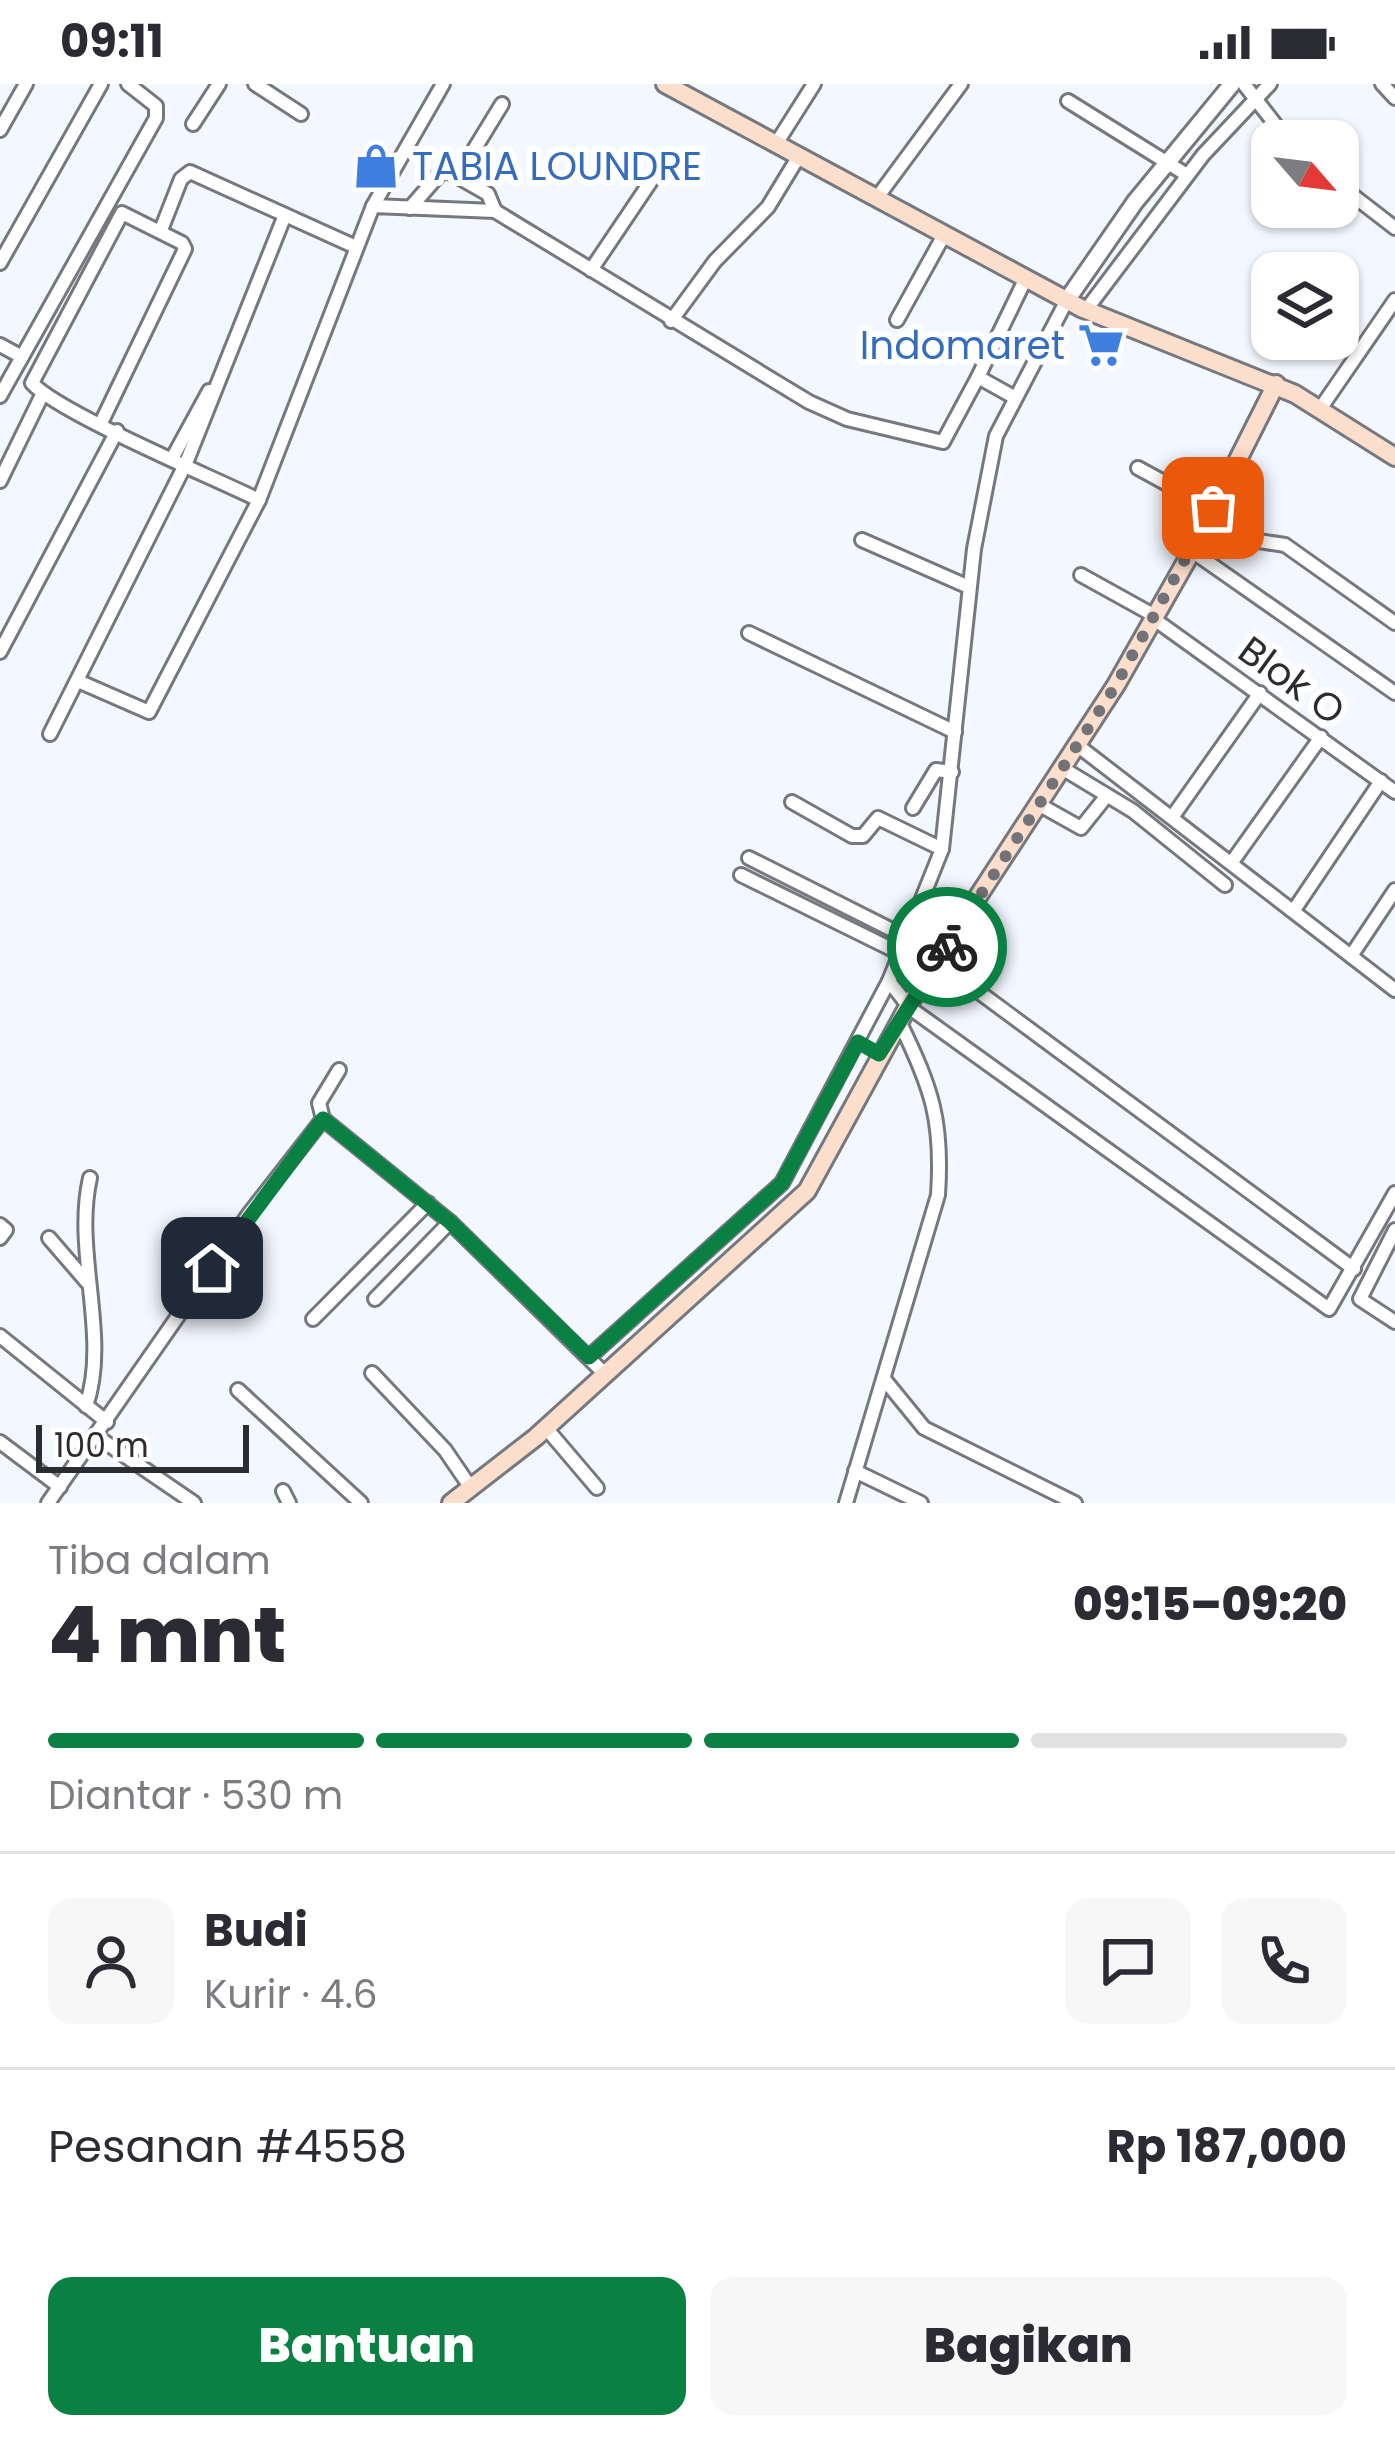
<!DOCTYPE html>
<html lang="id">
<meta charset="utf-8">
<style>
:root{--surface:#fff;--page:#f7f7f7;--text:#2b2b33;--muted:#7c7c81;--line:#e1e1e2;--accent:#0b8043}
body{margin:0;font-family:Poppins,sans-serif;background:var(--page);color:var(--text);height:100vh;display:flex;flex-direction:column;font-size:45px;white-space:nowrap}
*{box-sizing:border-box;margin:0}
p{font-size:39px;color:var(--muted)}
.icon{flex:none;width:66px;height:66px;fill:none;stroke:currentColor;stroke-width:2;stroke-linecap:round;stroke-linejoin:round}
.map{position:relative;height:1419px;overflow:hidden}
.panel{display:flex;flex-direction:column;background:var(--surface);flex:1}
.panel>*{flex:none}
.needle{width:78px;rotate:118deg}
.fabs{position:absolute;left:1251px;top:36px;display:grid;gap:24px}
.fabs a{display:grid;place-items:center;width:108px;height:108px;border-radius:24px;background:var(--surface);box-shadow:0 3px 9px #0004;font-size:60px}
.scale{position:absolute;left:36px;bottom:30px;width:213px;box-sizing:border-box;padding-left:12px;border:6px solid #2b2c2f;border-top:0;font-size:33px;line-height:42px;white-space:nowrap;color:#2b2c2f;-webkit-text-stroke:9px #fff;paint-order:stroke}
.pin{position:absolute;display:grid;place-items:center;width:102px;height:102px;color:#fff;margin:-51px;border-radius:24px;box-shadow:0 6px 18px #0006}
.courier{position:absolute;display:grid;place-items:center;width:120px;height:120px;margin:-60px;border:9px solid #0b8043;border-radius:50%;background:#fff;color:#222;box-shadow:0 3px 15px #0007}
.overview em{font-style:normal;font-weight:800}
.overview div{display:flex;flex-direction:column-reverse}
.overview{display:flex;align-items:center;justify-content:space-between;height:204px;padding:0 48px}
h1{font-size:78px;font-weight:800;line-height:90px}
.bar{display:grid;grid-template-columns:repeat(4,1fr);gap:18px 12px;align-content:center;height:144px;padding:0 48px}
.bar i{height:15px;border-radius:9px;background:var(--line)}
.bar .active{background:var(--accent)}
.bar p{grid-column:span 4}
.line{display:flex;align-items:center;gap:30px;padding:0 48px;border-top:3px solid var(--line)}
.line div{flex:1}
.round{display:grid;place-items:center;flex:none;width:126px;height:126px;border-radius:24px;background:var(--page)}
.action{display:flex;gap:24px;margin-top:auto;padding:24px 48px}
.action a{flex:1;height:138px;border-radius:24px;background:var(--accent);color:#fff;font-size:48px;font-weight:800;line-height:138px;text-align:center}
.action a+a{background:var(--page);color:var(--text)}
.status{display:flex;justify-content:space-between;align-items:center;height:84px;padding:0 60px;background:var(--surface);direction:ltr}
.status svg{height:33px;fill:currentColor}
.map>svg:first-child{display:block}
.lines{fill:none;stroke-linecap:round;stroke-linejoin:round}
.minor-casing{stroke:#75787f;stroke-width:18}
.tertiary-casing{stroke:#75787f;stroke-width:21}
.secondary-casing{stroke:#75787f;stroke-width:22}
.minor{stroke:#fff;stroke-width:12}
.tertiary{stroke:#fff;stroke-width:15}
.secondary{stroke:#fcdecd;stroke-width:16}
.done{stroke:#717378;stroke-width:12;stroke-dasharray:0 21.6}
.route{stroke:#0b8043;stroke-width:15}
.labels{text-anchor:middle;stroke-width:12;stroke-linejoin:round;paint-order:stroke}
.shop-label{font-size:39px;fill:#366cbe;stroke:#fff;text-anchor:start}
.street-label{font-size:39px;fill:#2b2c2f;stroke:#fff}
</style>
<div class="status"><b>09:11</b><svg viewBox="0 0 49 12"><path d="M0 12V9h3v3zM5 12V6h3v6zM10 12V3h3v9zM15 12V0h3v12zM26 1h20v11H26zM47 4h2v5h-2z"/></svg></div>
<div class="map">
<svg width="1395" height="1419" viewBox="0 0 1395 1419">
<rect width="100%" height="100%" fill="#f3f7ff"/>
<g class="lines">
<!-- minor casing -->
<g class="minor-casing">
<g id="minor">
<path d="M255,0L301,30"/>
<path d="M1244,0L1288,57"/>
<path d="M1382,0L1395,14"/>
<path d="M1068,17L1187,91"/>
<path d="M193,40L219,0"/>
<path d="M0,46L26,0"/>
<path d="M776,60L814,0"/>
<path d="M458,92L502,20"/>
<path d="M1338,100L1395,144"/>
<path d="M876,115L961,0"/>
<path d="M373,122L443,0"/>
<path d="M410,124L444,85L488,110L495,127"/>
<path d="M161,146L181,95L190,88L356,163"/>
<path d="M0,179L101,0"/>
<path d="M591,186L655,91"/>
<path d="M1086,226L1203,71L1270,0"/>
<path d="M897,236L944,151"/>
<path d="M671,237L715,177L768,123L799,72"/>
<path d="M0,261L22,273"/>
<path d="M978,293L1025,196"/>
<path d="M0,312L156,34V22L128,0"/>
<path d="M1320,325L1395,216"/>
<path d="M101,339L185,165L182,159L122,129L32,299C57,328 214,394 259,416"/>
<path d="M173,373L209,307"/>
<path d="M1138,384L1213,425"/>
<path d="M0,397L43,309"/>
<path d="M1208,435L1252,456L1285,461L1395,539"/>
<path d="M862,456L969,503"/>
<path d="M1192,467L1395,609"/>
<path d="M1081,491L1155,532"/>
<path d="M1154,535L1395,708"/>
<path d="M749,549L955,648"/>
<path d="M0,568L117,347"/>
<path d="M78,597L149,628L259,416L373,122L495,127L809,318L847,335L943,358L978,293L1012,312"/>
<path d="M50,650L186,379L285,131"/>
<path d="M1077,661L1395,906"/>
<path d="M1062,684L1133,727L1225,801"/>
<path d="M792,718L852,752H863L878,734L942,765"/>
<path d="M1040,721L1081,744L1105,714"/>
<path d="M913,724L936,686L952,688"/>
<path d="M1173,732L1260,609"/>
<path d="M749,774L908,854"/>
<path d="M1232,778L1321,653"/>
<path d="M741,791L932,885"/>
<path d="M1294,826L1381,697"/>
<path d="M1351,872L1395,806"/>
<path d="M937,877L1354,1185"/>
<path d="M889,897L910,924L1329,1225L1395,1109"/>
<path d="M323,1035L319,1019L339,986"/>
<path d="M0,1141L6,1146L0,1154"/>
<path d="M1395,1146L1360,1215L1395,1238"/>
<path d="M49,1154L87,1198"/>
<path d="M375,1215L450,1138"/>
<path d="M313,1235L428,1119"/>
<path d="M0,1252L107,1338"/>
<path d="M589,1273L782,1099L889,897L942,765L974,465L996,352L1067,216"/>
<path d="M372,1289L445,1366L471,1404"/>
<path d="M884,1295L924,1344L1075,1419"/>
<path d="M238,1306L361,1419"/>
<path d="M86,1322C110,1253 73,1168 90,1094"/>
<path d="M546,1344L597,1404"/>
<path d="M96,1352L194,1419"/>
<path d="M0,1358L60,1403"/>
<path d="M855,1387L921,1419"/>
<path d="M283,1407L289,1419"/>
<path d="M48,1419L249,1130L323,1035L450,1138L606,1291"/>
<path d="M846,1419L938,1111C943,1037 932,1005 900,939"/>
</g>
</g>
<!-- tertiary casing -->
<g class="tertiary-casing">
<path id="tertiary" d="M1067,216L1135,118L1232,0"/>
</g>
<!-- secondary casing -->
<g class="secondary-casing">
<g id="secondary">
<path d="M665,0L1081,224L1295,310L1395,373"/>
<path d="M451,1419L536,1353L807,1107L917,906L1116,601L1192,467L1276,300"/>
</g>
</g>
<!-- minor -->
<use href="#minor" class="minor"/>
<!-- tertiary -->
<use href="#tertiary" class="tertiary"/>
<!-- secondary -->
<use href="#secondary" class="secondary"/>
</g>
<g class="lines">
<!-- done -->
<path class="done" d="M947,863L1116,601L1213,424"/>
<!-- route -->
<path class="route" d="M212,1184L323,1035L450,1138L589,1273L782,1099L858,958L879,970L947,863"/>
</g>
<!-- icons -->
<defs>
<g id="shop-bare" transform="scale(3.6)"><path d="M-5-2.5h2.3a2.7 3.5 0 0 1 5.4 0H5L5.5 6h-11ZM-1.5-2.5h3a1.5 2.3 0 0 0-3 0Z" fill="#3f7fe0" stroke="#fff" stroke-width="2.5" paint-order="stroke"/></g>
<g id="supermarket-bare" transform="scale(3.6)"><path d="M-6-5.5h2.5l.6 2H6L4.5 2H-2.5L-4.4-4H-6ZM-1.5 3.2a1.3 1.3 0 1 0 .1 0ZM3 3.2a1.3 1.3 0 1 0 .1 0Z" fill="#3f7fe0" stroke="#fff" stroke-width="2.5" paint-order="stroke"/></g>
</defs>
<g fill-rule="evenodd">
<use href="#shop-bare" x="376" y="82"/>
<use href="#supermarket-bare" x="1101" y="261"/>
</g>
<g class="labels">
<!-- shop labels -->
<g class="shop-label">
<text x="412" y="96">TABIA LOUNDRE</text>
<text x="1065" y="275" text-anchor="end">Indomaret</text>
</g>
<!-- street labels -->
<g class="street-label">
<text transform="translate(1292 596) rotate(36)" y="14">Blok O</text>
</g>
</g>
</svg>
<div class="fabs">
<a><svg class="needle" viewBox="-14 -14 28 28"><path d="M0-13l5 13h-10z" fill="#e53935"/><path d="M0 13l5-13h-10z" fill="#7c7c81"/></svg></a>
<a><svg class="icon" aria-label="layers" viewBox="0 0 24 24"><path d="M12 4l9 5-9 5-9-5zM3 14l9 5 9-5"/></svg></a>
</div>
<div class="scale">100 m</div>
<div class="pin" style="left:1213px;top:424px;background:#ea580c"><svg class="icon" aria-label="bag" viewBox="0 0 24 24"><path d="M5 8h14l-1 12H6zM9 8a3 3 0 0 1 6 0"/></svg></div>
<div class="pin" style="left:212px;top:1184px;background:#1f2937"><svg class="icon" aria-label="home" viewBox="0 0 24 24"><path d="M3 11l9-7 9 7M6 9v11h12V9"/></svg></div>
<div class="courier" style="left:947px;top:863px"><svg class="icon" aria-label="bike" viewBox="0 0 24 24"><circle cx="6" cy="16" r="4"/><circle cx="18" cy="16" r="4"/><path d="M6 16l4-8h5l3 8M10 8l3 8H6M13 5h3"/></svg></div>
</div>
<section class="panel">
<div class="overview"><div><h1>4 mnt</h1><p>Tiba dalam</p></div><em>09:15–09:20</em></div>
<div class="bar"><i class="active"></i><i class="active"></i><i class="active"></i><i></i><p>Diantar · 530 m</p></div>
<div class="line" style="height:216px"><a class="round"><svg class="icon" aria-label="person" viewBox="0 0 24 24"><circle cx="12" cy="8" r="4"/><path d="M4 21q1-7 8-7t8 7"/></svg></a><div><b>Budi</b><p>Kurir · 4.6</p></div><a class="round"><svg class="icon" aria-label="chat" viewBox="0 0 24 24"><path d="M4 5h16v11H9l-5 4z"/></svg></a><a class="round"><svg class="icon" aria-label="phone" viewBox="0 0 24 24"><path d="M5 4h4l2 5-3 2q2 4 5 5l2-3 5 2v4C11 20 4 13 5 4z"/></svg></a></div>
<div class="line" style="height:156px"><div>Pesanan #4558</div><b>Rp 187,000</b></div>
<div class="action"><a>Bantuan</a><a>Bagikan</a></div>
</section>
